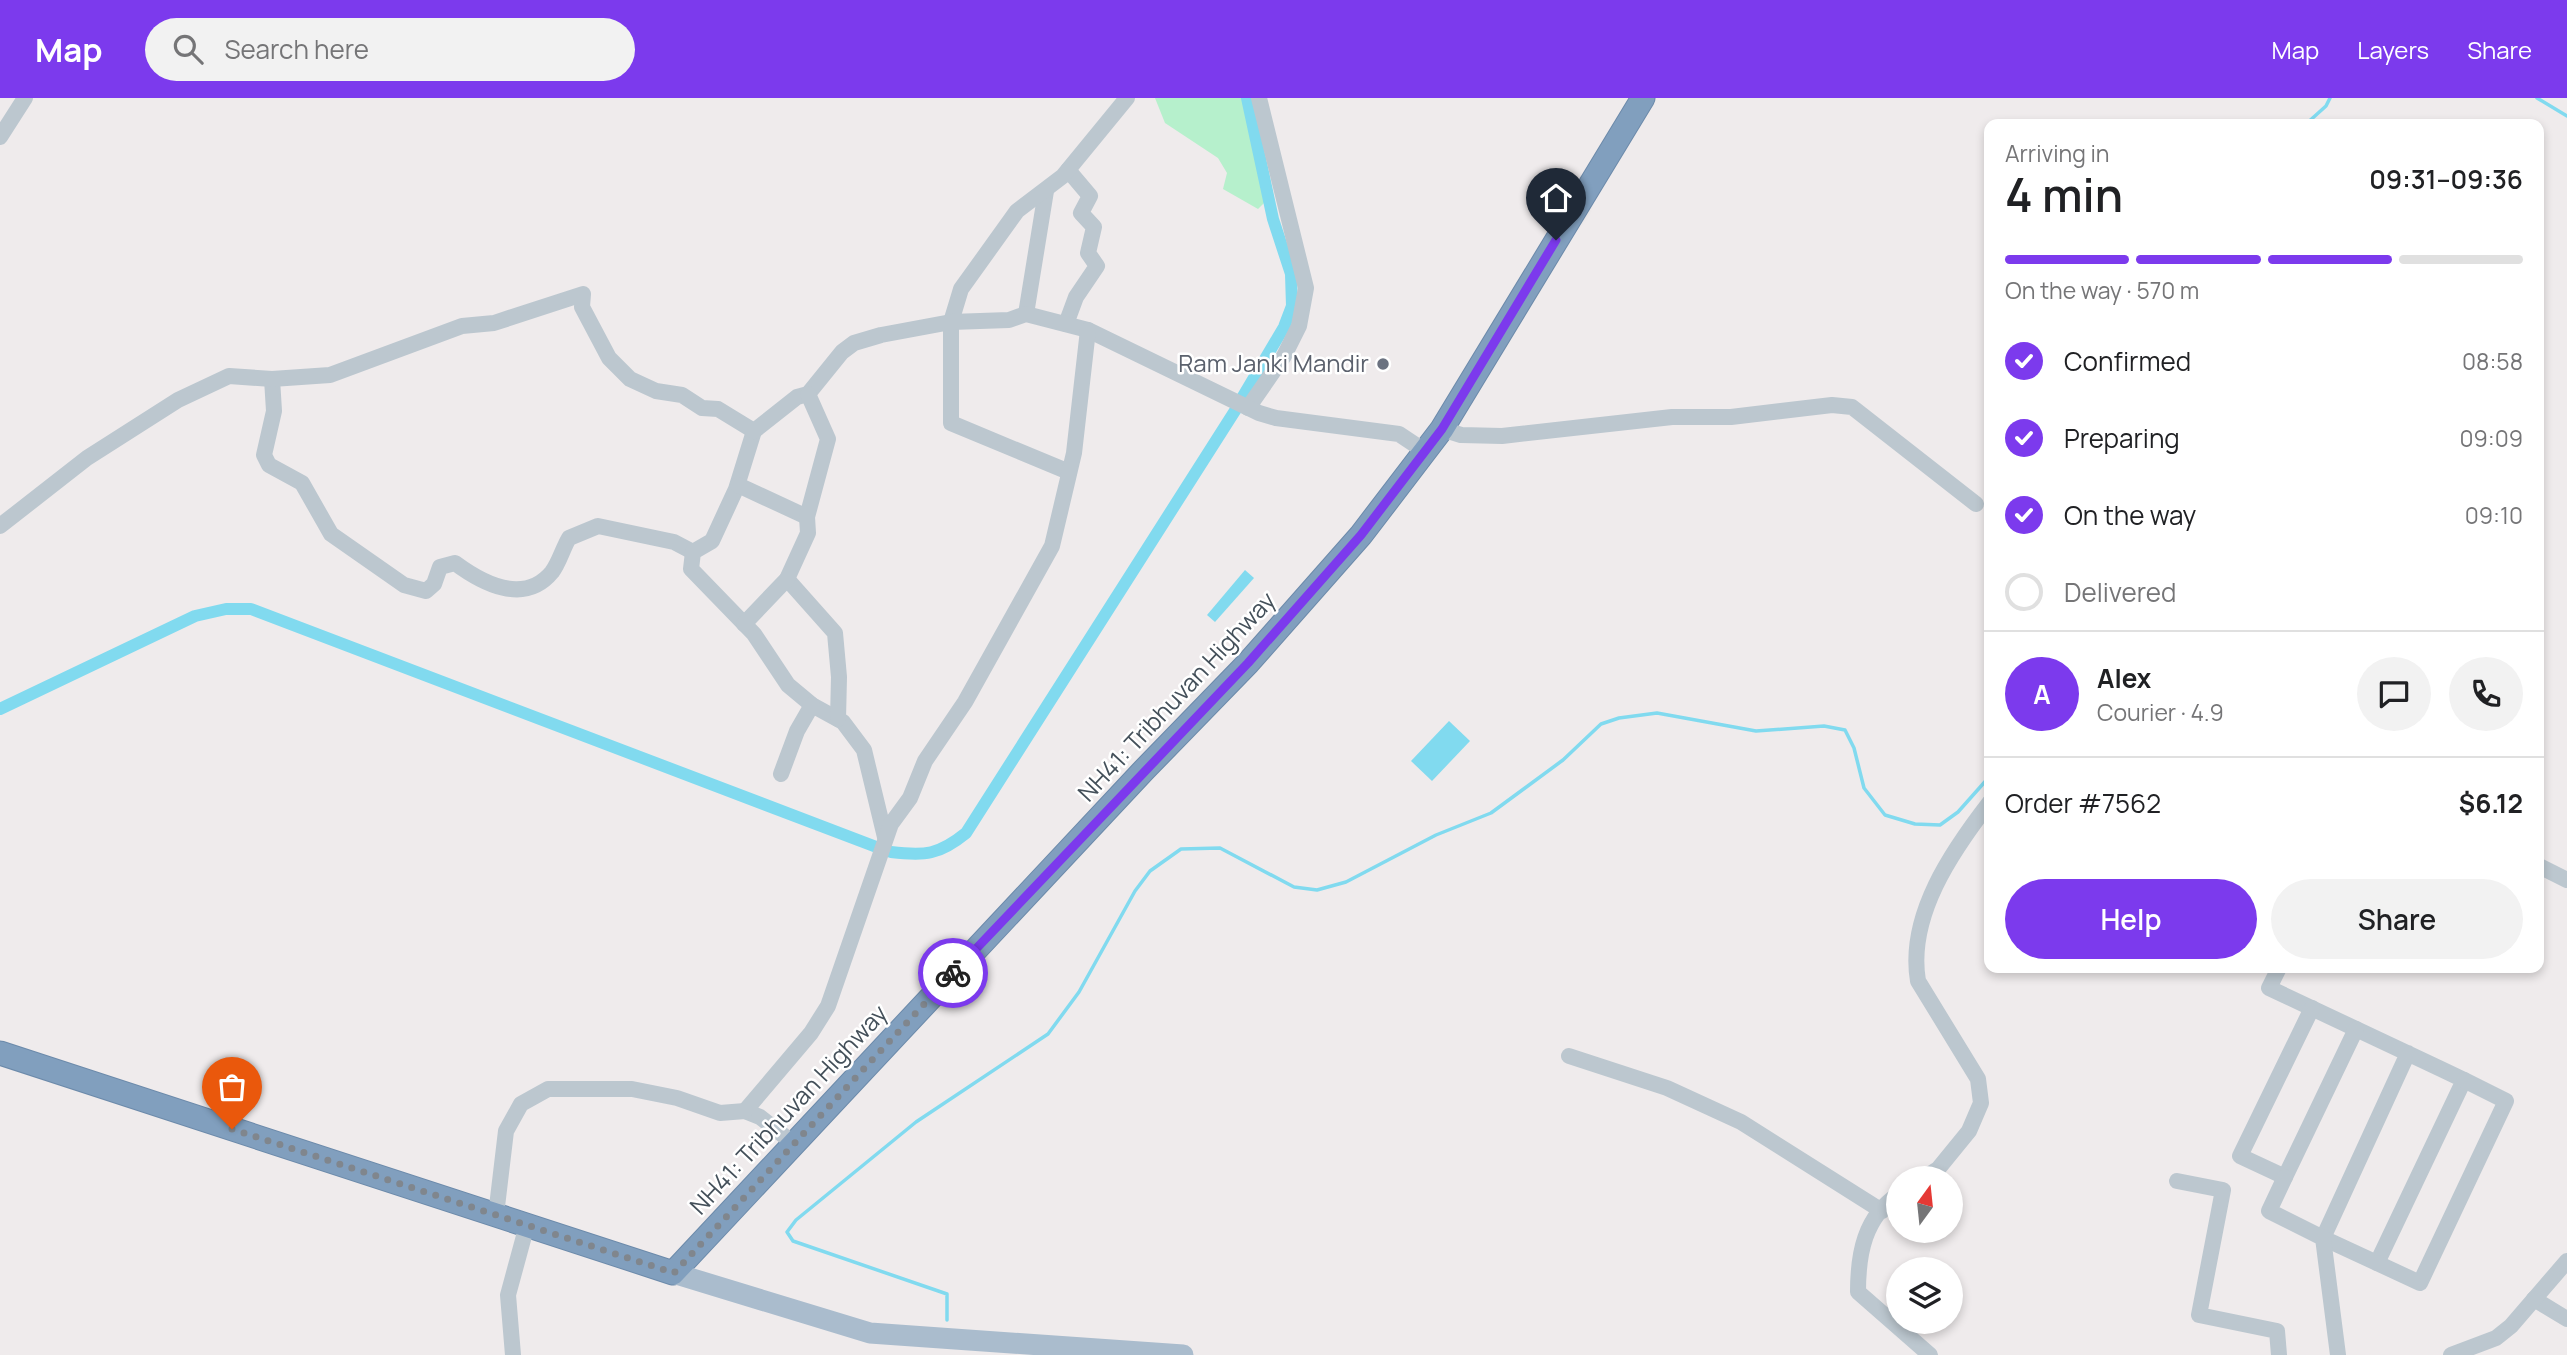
<!DOCTYPE html>
<meta charset="utf-8">
<style>
:root{--surface:#fff;--page:#f2f2f2;--text:#202124;--muted:#757577;--line:#e0e0e0;--accent:#7c3aed}
body{margin:0;font-family:Manrope,sans-serif;background:var(--page);color:var(--text);height:100vh;display:flex;flex-direction:column;font-size:26px;white-space:nowrap}
*{box-sizing:border-box;margin:0}
p{font-size:23px;color:var(--muted)}
.icon{flex:none;width:38px;height:38px;fill:none;stroke:currentColor;stroke-width:2;stroke-linecap:round;stroke-linejoin:round}
.map{position:relative;flex:1;overflow:hidden}
.drawer{position:absolute;left:1984px;top:21px;width:560px;height:854px;display:flex;flex-direction:column;background:var(--surface);border-radius:14px;box-shadow:0 4px 10px #0003}
.drawer>*{flex:none}
.needle{width:46px;rotate:15deg}
.controls{position:absolute;left:1886px;top:1068px;display:grid;gap:14px}
.controls a{display:grid;place-items:center;width:77px;height:77px;border-radius:50%;background:var(--surface);box-shadow:0 4px 10px #0003;font-size:35px}
.pin{position:absolute;display:grid;place-items:center;width:60px;height:60px;color:#fff;margin:-72px -30px;border-radius:50% 50% 50% 0;rotate:-45deg;box-shadow:0 0 7px #0007}
.pin .icon{rotate:45deg}
.courier{position:absolute;display:grid;place-items:center;width:70px;height:70px;margin:-35px;border:5px solid #7c3aed;border-radius:50%;background:#fff;color:#222;box-shadow:0 2px 9px #0007}
.headline em{font-style:normal;font-weight:600}
.headline div{display:flex;flex-direction:column-reverse}
.headline{display:flex;align-items:center;justify-content:space-between;height:119px;padding:0 21px}
h1{font-size:46px;font-weight:600;line-height:52px}
.bar{display:grid;grid-template-columns:repeat(4,1fr);gap:10px 7px;align-content:center;height:84px;padding:0 21px}
.bar i{height:9px;border-radius:5px;background:var(--line)}
.bar .on{background:var(--accent)}
.bar p{grid-column:span 4}
.line{display:flex;align-items:center;gap:18px;padding:0 21px;border-top:2px solid var(--line)}
.line div{flex:1}
.round{display:grid;place-items:center;flex:none;width:74px;height:74px;border-radius:37px;background:var(--page)}
ol{padding:0 21px;list-style:none}
li{display:flex;align-items:center;gap:21px;height:77px}
li p{margin-inline-start:auto}
li .icon{padding:7px;border-radius:50%;background:var(--accent);color:#fff;stroke-width:4}
li:last-child{color:var(--muted)}
li i{width:38px;height:38px;border:4px solid var(--line);border-radius:50%}
.primary-button{display:flex;gap:14px;margin-top:auto;padding:14px 21px}
.primary-button a{flex:1;height:80px;border-radius:42px;background:var(--accent);color:#fff;font-size:28px;font-weight:600;line-height:80px;text-align:center}
.primary-button a+a{background:var(--page);color:var(--text)}
header{display:flex;align-items:center;gap:42px;box-sizing:border-box;height:98px;padding:0 35px;background:var(--accent);color:#fff}
header strong{font-size:33px}
nav{display:flex;gap:38px;margin-inline-start:auto;font-size:24px}
.search{width:490px;height:63px;background:var(--page);display:flex;align-items:center;gap:18px;box-sizing:border-box;padding:0 24px;border-radius:38px;color:var(--muted);font-size:26px}
.map>svg:first-child{display:block}
.green{fill:#b6f0cc}
.water{fill:#81daef}
.lines{fill:none;stroke-linecap:round;stroke-linejoin:round}
.stream{stroke:#81daef;stroke-width:3.5}
.canal{stroke:#81daef;stroke-width:12}
.highway-casing{stroke:#6c8aaa;stroke-width:25}
.minor{stroke:#bcc7cf;stroke-width:16}
.major{stroke:#aabccd;stroke-width:21}
.highway{stroke:#819fbe;stroke-width:23}
.done{stroke:#80868d;stroke-width:7;stroke-dasharray:0 12.6}
.route{stroke:#7c3aed;stroke-width:9}
.worship-dot{fill:#6b7280;stroke:#fff;stroke-width:2.5}
.labels{text-anchor:middle;stroke-width:5;stroke-linejoin:round;paint-order:stroke}
.worship-label{font-size:24px;fill:#5b616d;stroke:#fff;text-anchor:end}
.street-label{font-size:24px;fill:#44505a;stroke:#fff}
</style>
<header>
<strong>Map</strong>
<div class="search"><svg class="icon" aria-label="search" viewBox="0 0 24 24"><circle cx="10" cy="10" r="6"/><path d="M15 15l6 6"/></svg>Search here</div>
<nav><a>Map</a><a>Layers</a><a>Share</a></nav>
</header>
<div class="map">
<svg width="2567" height="1257" viewBox="0 0 2567 1257">
<rect width="100%" height="100%" fill="#efebec"/>
<!-- green -->
<path class="green" d="M1155,0H1251L1273,96L1258,111L1223,91L1227,75L1218,60L1165,25Z"/>
<!-- water -->
<g class="water">
<path d="M1245,472L1254,480L1215,524L1207,517Z"/>
<path d="M1449,623L1470,643L1432,683L1411,663Z"/>
</g>
<g class="lines">
<!-- stream -->
<g class="stream">
<path d="M2537,0L2567,18"/>
<path d="M2306,26L2326,8L2330,0"/>
<path d="M947,1222V1196L793,1143L787,1134L796,1122L916,1024L1048,936L1079,894L1135,793L1150,773L1181,751L1220,750L1294,789L1317,792L1346,784L1436,737L1491,715L1563,662L1601,626L1619,620L1657,615L1756,633L1824,628L1845,632L1854,650L1864,690L1885,717L1915,726L1940,727L1958,714L1990,678"/>
</g>
<!-- canal -->
<g class="canal">
<path d="M1242,300L1284,229L1292,208L1291,176L1273,121L1247,0"/>
<path d="M0,611L195,518L226,511H251L879,750"/>
<path d="M891,754C925,758 939,757 966,735L1238,308"/>
</g>
<!-- highway casing -->
<g class="highway-casing">
<path id="highway" d="M0,955L673,1175L1144,672L1248,565L1361,437L1442,331L1643,0"/>
</g>
<!-- minor -->
<g class="minor">
<path d="M0,39L25,0"/>
<path d="M1026,216L1046,93"/>
<path d="M1066,226L1076,199L1097,168L1088,155L1094,129L1081,115L1090,98L1068,72"/>
<path d="M272,281L274,313L264,357L269,367L302,385L331,436L404,487L426,493L434,486L440,469L455,465C482,485 524,508 552,474C559,465 563,450 569,440L598,428L674,444L693,454"/>
<path d="M1248,310L1284,258L1299,228L1306,190L1259,0"/>
<path d="M1442,331L1461,337L1502,338L1672,319H1731L1832,307L1852,309L1976,406"/>
<path d="M754,333L736,391L712,443L693,454L691,471L754,536L788,587L812,607L843,624L864,652L885,739"/>
<path d="M1069,374L951,325V224L961,191L1017,113L1063,78L1127,0"/>
<path d="M738,387L807,419"/>
<path d="M0,428L87,360L178,302L229,278L272,281L330,277L462,228L494,225L583,196L582,209L609,260L630,281L656,293L682,297L702,310L718,311L754,333L797,299L808,296L842,254L854,245L881,237L951,224L1009,222L1026,216L1088,232L1259,315L1276,320L1399,336L1426,354"/>
<path d="M787,481L835,535L839,579L838,621"/>
<path d="M744,526L787,481L808,435L807,419L828,341L808,296"/>
<path d="M781,676L797,633L812,607"/>
<path d="M2539,768L2567,782"/>
<path d="M2279,870L2269,890L2441,971L2464,982L2377,1165L2323,1140L2408,955"/>
<path d="M2312,910L2240,1058L2285,1079L2356,931"/>
<path d="M1569,958L1667,990L1741,1024L1882,1113"/>
<path d="M793,1045L760,1019L745,1013L811,935L828,908L891,726L910,700L925,663L965,604L1052,448L1074,355L1088,232"/>
<path d="M2285,1079L2269,1113L2323,1140L2338,1257"/>
<path d="M1924,1080L1938,1071L1969,1033L1981,1005L1978,981L1918,883C1907,818 1952,753 1990,704"/>
<path d="M2177,1083L2223,1092L2199,1217L2277,1233L2279,1257"/>
<path d="M1899,1096C1864,1119 1858,1156 1858,1194L1930,1257"/>
<path d="M496,1117L506,1033L521,1006L548,991H632L677,1000L720,1015L745,1013"/>
<path d="M2377,1165L2420,1185L2506,1003L2464,982"/>
<path d="M2534,1201L2567,1221"/>
<path d="M513,1257L508,1197L527,1127"/>
<path d="M2451,1257L2496,1240L2511,1228L2567,1163"/>
</g>
<!-- major -->
<path class="major" d="M673,1175L870,1235L1183,1257"/>
<!-- highway -->
<use href="#highway" class="highway"/>
</g>
<g class="lines">
<!-- done -->
<path class="done" d="M232,1031L674,1175L953,875"/>
<!-- route -->
<path class="route" d="M953,875L1248,565L1361,437L1442,331L1556,142"/>
</g>
<!-- markers -->
<circle class="worship-dot" cx="1383" cy="266" r="7"/>
<g class="labels">
<!-- worship labels -->
<g class="worship-label">
<text x="1369" y="274">Ram Janki Mandir</text>
</g>
<!-- street labels -->
<g class="street-label">
<text transform="translate(1177 599) rotate(-47)" y="8">NH41: Tribhuvan Highway</text>
<text transform="translate(789 1012) rotate(-47)" y="8">NH41: Tribhuvan Highway</text>
</g>
</g>
</svg>
<div class="controls">
<a><svg class="needle" viewBox="-14 -14 28 28"><path d="M0-13l5 13h-10z" fill="#e53935"/><path d="M0 13l5-13h-10z" fill="#757577"/></svg></a>
<a><svg class="icon" aria-label="layers" viewBox="0 0 24 24"><path d="M12 4l9 5-9 5-9-5zM3 14l9 5 9-5"/></svg></a>
</div>
<div class="pin" style="left:232px;top:1031px;background:#ea580c"><svg class="icon" aria-label="bag" viewBox="0 0 24 24"><path d="M5 8h14l-1 12H6zM9 8a3 3 0 0 1 6 0"/></svg></div>
<div class="pin" style="left:1556px;top:142px;background:#1f2937"><svg class="icon" aria-label="home" viewBox="0 0 24 24"><path d="M3 11l9-7 9 7M6 9v11h12V9"/></svg></div>
<div class="courier" style="left:953px;top:875px"><svg class="icon" aria-label="bike" viewBox="0 0 24 24"><circle cx="6" cy="16" r="4"/><circle cx="18" cy="16" r="4"/><path d="M6 16l4-8h5l3 8M10 8l3 8H6M13 5h3"/></svg></div>
<section class="drawer">
<div class="headline"><div><h1>4 min</h1><p>Arriving in</p></div><em>09:31–09:36</em></div>
<div class="bar"><i class="on"></i><i class="on"></i><i class="on"></i><i></i><p>On the way · 570 m</p></div>
<ol>
<li><svg class="icon" aria-label="check" viewBox="0 0 24 24"><path d="M5 12l5 5 9-10"/></svg>Confirmed<p>08:58</p></li>
<li><svg class="icon" aria-label="check" viewBox="0 0 24 24"><path d="M5 12l5 5 9-10"/></svg>Preparing<p>09:09</p></li>
<li><svg class="icon" aria-label="check" viewBox="0 0 24 24"><path d="M5 12l5 5 9-10"/></svg>On the way<p>09:10</p></li>
<li><i></i>Delivered</li>
</ol>
<div class="line" style="height:126px"><b class="round" style="background:var(--accent);color:#fff">A</b><div><b>Alex</b><p>Courier · 4.9</p></div><a class="round"><svg class="icon" aria-label="chat" viewBox="0 0 24 24"><path d="M4 5h16v11H9l-5 4z"/></svg></a><a class="round"><svg class="icon" aria-label="phone" viewBox="0 0 24 24"><path d="M5 4h4l2 5-3 2q2 4 5 5l2-3 5 2v4C11 20 4 13 5 4z"/></svg></a></div>
<div class="line" style="height:91px"><div>Order #7562</div><b>$6.12</b></div>
<div class="primary-button"><a>Help</a><a>Share</a></div>
</section>
</div>
